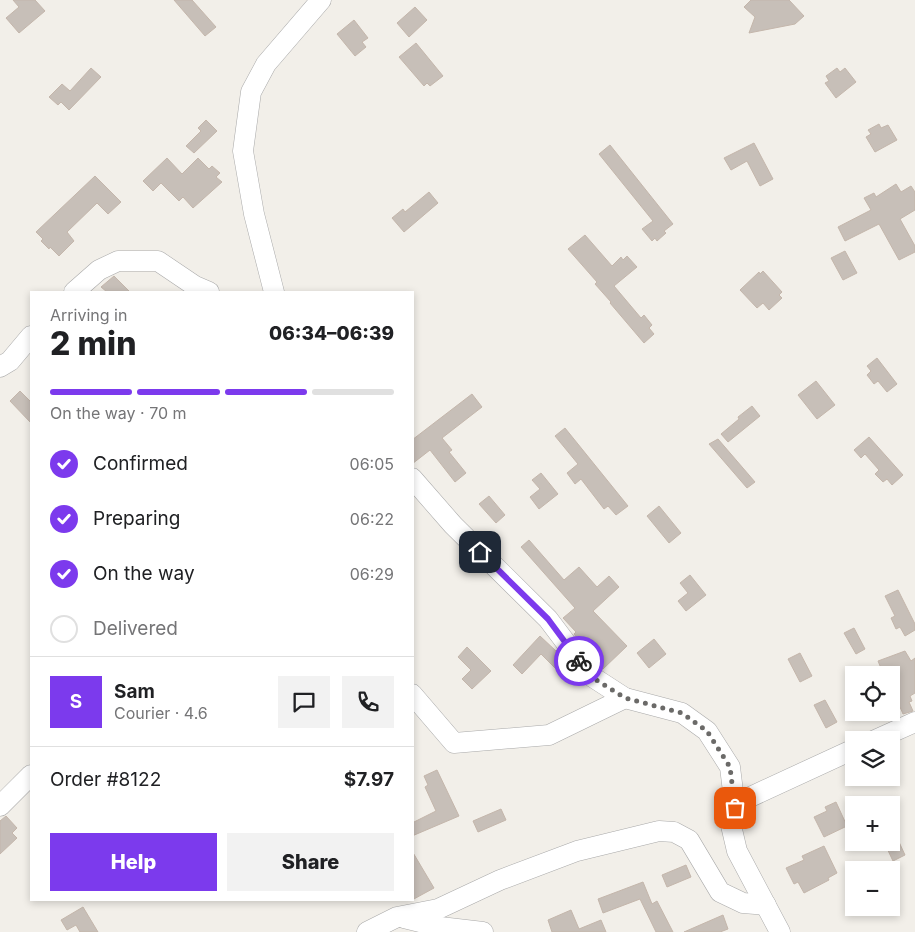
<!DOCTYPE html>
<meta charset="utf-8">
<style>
:root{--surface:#fff;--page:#f2f2f2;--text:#202124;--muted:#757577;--line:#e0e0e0;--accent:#7c3aed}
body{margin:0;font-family:Inter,sans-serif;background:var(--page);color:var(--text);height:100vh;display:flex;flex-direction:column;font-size:19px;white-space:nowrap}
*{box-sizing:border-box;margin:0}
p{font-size:16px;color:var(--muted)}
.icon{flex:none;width:28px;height:28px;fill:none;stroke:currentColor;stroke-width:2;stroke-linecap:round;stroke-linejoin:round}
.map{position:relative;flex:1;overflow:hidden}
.panel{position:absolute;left:30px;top:291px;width:384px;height:610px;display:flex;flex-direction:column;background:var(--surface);border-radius:0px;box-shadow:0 2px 8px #0003}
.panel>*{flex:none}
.controls{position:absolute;left:845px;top:666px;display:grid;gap:10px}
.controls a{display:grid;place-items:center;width:55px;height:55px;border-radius:0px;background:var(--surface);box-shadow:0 2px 8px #0003;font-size:25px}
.pin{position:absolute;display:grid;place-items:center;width:42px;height:42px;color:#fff;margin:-21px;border-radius:10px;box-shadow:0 2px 8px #0006}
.courier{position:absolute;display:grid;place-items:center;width:50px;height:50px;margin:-25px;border:4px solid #7c3aed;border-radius:50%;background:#fff;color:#222;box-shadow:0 1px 6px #0007}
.summary em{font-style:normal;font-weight:800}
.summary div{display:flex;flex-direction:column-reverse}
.summary{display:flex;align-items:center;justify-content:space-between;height:85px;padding:0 20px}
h1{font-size:32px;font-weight:800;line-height:38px}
.bar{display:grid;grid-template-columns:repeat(4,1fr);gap:8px 5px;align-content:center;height:60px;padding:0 20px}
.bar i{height:6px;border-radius:4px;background:var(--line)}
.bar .selected{background:var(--accent)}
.bar p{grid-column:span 4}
.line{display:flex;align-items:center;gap:12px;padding:0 20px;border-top:1px solid var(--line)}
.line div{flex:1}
.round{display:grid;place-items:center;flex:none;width:52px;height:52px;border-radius:0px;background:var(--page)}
ol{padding:0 20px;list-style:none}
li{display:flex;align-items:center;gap:15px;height:55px}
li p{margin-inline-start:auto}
li .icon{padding:5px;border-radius:50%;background:var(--accent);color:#fff;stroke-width:4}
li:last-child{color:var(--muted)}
li i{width:28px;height:28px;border:2px solid var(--line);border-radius:50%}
.button{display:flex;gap:10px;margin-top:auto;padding:10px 20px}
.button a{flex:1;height:58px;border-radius:0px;background:var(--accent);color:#fff;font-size:20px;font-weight:800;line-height:58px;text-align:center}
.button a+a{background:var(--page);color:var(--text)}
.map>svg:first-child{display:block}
.building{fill:#c7bfb8;stroke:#c4b6ab}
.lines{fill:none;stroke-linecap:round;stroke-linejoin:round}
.minor-casing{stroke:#a9a9a9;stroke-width:21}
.minor{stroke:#fff;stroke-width:20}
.done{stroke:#6b6a68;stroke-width:5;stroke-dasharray:0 9}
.route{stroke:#7c3aed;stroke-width:6}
</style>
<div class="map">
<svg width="915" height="932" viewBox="0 0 915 932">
<rect width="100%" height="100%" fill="#f2efe9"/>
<!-- building -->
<g class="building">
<path d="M13,0H35L45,11L19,33L6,18L19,7Z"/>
<path d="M174,0H192L216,27L205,36Z"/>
<path d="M751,0H789L804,16L795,24L749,33L755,17L744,7Z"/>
<path d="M415,7L427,20L409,37L397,23Z"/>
<path d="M354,20L368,38L362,42L366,47L355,56L337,34Z"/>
<path d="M416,43L443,76L430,86L427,83L424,86L399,57Z"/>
<path d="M91,68L101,77L69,110L61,102L58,105L49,97L62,84L70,91Z"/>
<path d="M837,68L840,72L845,68L856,82L836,98L825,83L829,81L826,76Z"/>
<path d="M206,120L217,131L194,153L186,146L201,131L198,128Z"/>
<path d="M879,124L881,128L888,125L897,140L875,152L866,137L871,134L868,130Z"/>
<path d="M754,143L773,179L760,186L747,161L731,170L724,158Z"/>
<path d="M610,145L673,224L664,231L666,233L657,241L655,238L652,241L642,229L653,221L599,154Z"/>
<path d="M167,158L182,174L198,158L209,169L212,166L220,173L216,177L222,182L193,208L183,197L179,201L161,183L153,191L143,181Z"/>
<path d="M95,176L121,202L108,214L97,203L67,232L74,241L59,256L50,247L49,249L41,241L43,239L36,232Z"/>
<path d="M896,184L901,192L911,186L915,192V210L900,219L915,246V252L899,260L879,224L845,241L838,227L871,210L864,198L874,193L876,197Z"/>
<path d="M429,192L438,203L404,232L392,218L403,209L405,212Z"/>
<path d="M585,235L612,266L621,257L623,260L627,256L637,267L614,286L641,318L644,315L652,325L649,328L654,334L644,343L610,303L611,302L595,284L597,282L568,249Z"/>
<path d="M845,251L857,273L843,280L831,258Z"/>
<path d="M763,271L782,292L779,295L782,298L769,310L763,303L757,308L740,290L759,272L760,274Z"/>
<path d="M114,276L130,292H107L101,287Z"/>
<path d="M877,358L897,384L887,392L878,381L874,384L867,375L871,371L867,366Z"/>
<path d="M816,381L835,405L817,419L798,395Z"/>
<path d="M20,391L31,402V423L10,401Z"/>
<path d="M472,394L482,407L442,438L452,450L449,452L466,473L455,482L430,450L412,464V440Z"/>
<path d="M752,406L760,416L728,442L721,434L739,419L738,417Z"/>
<path d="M565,428L628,506L616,515L608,506L604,509L581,479L575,484L567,473L578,464L555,436Z"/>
<path d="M869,437L903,475L892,485L887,479L883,482L875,474L879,470L865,454L861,458L854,450Z"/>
<path d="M718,439L755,482L747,488L709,444Z"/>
<path d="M541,473L558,494L539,509L530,497L540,489L532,480Z"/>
<path d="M489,496L505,515L496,523L479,504Z"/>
<path d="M659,506L681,533L669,543L647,516Z"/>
<path d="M529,540L564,580L579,567L597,587L609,576L619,587L593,611L627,646L603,669L599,667L574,634L576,632L563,618L575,608L521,547Z"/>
<path d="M690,575L706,595L686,611L678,601L688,593L680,583Z"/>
<path d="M898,590L915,624V630L905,636L900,627L896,629L891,618L895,616L885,596Z"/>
<path d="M854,628L865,649L856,654L844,633Z"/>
<path d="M540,636L556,651L557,650L566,663L558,671L541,654L522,674L513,665Z"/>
<path d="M654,639L666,654L649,668L637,653Z"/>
<path d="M467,647L491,671L472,689L462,679L471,670L458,657Z"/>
<path d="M905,651L911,661L915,658V693L910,696L912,701L909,702L913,711L903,714L900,707L891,711V670L883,673L878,661Z"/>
<path d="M800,653L812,676L800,682L788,659Z"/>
<path d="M825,700L837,722L826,728L814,705Z"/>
<path d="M437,770L459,816L412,836V823L436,811L425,787L428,785L424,776Z"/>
<path d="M836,802L847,826L824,837L814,817L827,811L825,807Z"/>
<path d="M501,809L506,820L478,832L473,821Z"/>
<path d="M6,816L17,828L12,833L17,838L0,854V821Z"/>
<path d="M884,842H899L905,855L893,861Z"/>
<path d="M824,846L837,873L828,878L829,880L804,893L798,882L794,884L786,868L804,860L802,856Z"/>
<path d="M412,851L434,888L412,900Z"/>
<path d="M686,865L691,877L667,887L662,875Z"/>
<path d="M643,882L652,904L657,901L673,932H656L640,899L603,913L598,899Z"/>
<path d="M83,907L98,932H80L76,925L67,930L61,920Z"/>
<path d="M571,910L579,929L601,920L606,932H552L548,920Z"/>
<path d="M723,915L728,929L720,932H684Z"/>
</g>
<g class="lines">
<!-- minor casing -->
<g class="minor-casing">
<g id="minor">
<path d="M74,292L99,270L118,261H158L195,286L209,292"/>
<path d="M274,292L254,214L243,151L251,92L266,64L321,0"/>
<path d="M0,367L10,361L31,336"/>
<path d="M412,478L453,525L548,619L591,676L625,698L682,713L707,731L730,767L735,808"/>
<path d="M412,694L454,743L549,735L625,698"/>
<path d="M875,740L915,722"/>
<path d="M0,806L31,775"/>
<path d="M404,918L440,927L483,932"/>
<path d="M367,932L397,917L438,909L500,880L577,851L659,831L674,832L689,840L720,892L743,903L766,905"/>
<path d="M780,932L737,851L730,821L735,808L748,798L854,749"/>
</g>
</g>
<!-- minor -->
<use href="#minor" class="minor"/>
</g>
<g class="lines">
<!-- done -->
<path class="done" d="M579,661L590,676L625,698L682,713L707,731L730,767L735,808"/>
<!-- route -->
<path class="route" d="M480,552L548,619L579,661"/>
</g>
</svg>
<div class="controls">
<a><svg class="icon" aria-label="locate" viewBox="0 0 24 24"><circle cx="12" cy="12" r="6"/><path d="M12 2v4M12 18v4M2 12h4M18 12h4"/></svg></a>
<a><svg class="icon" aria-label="layers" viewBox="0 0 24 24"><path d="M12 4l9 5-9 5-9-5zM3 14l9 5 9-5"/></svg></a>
<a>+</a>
<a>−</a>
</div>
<div class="pin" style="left:735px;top:808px;background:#ea580c"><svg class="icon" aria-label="bag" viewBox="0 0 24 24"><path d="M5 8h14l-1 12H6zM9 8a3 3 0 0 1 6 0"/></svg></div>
<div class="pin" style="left:480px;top:552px;background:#1f2937"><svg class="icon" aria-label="home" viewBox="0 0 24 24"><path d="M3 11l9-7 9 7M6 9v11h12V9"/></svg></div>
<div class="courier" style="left:579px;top:661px"><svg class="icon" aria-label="bike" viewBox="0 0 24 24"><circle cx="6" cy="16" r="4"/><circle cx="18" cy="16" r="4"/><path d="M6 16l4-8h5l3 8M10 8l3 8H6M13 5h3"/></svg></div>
<section class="panel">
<div class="summary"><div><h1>2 min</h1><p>Arriving in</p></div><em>06:34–06:39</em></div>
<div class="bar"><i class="selected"></i><i class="selected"></i><i class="selected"></i><i></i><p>On the way · 70 m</p></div>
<ol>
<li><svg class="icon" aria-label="check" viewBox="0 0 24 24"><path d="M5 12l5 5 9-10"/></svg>Confirmed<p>06:05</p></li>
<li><svg class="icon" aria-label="check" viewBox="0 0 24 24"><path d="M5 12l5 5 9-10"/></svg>Preparing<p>06:22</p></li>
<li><svg class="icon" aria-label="check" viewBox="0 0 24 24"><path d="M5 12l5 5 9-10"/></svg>On the way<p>06:29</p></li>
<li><i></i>Delivered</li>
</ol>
<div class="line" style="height:90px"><b class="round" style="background:var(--accent);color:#fff">S</b><div><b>Sam</b><p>Courier · 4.6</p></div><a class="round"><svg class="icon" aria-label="chat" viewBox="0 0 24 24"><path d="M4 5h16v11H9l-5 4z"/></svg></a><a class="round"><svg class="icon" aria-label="phone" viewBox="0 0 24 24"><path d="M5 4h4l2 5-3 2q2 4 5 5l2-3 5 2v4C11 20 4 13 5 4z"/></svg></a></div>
<div class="line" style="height:65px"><div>Order #8122</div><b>$7.97</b></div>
<div class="button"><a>Help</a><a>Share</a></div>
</section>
</div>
